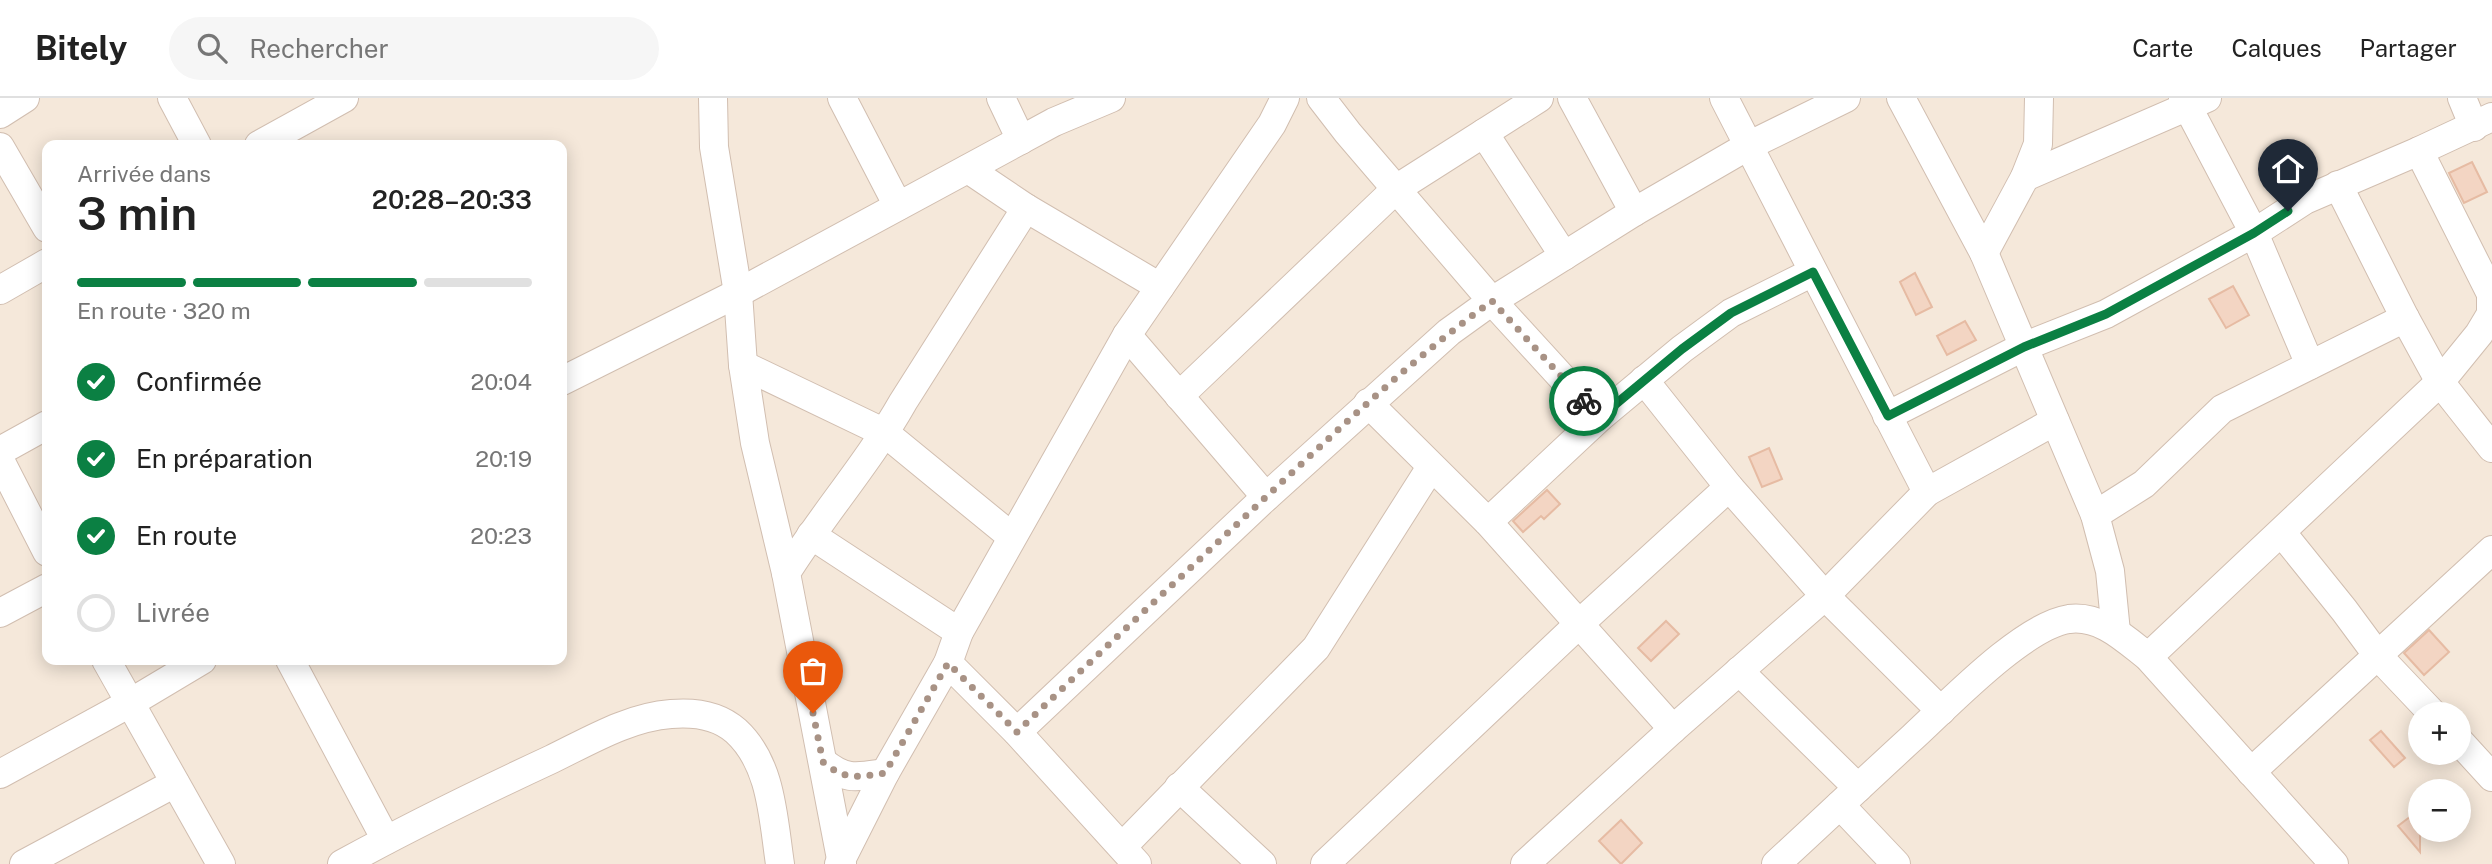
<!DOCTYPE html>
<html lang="fr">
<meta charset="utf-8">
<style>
:root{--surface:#fff;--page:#f6f6f6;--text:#222;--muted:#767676;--line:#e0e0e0;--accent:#0b8043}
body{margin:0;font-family:"Public Sans",sans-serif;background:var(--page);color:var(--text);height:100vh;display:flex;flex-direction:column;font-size:26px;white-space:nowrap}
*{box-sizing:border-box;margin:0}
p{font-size:23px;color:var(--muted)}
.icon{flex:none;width:38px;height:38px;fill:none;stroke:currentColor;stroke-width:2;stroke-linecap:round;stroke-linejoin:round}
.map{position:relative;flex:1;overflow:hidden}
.drawer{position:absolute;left:42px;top:42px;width:525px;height:525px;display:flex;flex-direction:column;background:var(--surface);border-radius:14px;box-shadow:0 4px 18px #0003}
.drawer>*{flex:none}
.controls{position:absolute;left:2408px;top:604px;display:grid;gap:14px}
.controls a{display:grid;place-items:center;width:63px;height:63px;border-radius:50%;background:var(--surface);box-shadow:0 4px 18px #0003;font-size:35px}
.pin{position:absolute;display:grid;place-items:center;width:60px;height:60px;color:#fff;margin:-72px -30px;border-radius:50% 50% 50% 0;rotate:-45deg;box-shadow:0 0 7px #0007}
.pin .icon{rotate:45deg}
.courier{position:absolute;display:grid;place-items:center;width:70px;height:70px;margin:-35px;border:5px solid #0b8043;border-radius:50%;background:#fff;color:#222;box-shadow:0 2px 9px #0007}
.headline em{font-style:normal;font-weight:600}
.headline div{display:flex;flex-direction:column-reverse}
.headline{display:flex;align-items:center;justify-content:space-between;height:119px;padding:0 35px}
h1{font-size:46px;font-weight:600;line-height:52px}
.bar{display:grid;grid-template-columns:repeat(4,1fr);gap:10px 7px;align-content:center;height:84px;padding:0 35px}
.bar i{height:9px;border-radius:5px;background:var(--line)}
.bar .current{background:var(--accent)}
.bar p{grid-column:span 4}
ol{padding:0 35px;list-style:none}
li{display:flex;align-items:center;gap:21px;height:77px}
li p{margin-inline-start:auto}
li .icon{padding:7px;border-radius:50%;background:var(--accent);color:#fff;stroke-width:4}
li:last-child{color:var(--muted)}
li i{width:38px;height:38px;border:4px solid var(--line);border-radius:50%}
header{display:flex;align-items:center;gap:42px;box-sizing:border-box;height:98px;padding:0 35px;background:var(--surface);border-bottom:2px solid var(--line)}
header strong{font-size:33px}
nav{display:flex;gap:38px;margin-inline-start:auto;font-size:24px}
.search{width:490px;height:63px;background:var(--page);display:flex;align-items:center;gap:18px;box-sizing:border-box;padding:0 24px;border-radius:38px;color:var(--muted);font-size:26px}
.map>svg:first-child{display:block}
.residential{fill:#f5e8da;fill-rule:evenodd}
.building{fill:#f3d5c3;stroke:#e6bba3;stroke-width:2}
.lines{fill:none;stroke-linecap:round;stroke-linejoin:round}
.minor-casing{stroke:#d1beb0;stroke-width:30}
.minor{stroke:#fff;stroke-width:28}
.done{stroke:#a89285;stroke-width:7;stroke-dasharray:0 12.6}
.route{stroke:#0b8043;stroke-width:9}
</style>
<header>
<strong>Bitely</strong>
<div class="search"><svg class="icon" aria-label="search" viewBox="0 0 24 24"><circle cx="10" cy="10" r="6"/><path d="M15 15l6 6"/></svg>Rechercher</div>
<nav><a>Carte</a><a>Calques</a><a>Partager</a></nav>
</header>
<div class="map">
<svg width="2492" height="766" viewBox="0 0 2492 766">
<rect width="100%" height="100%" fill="#fdf6ec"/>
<!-- residential -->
<path class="residential" d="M0,0H2492V766H0ZM47,47H562V562H47ZM2420,616H2459V654H2420ZM2420,693H2459V732H2420Z"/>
<!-- building -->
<g class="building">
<path d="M2472,64L2487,94L2464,105L2449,75Z"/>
<path d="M1915,175L1932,209L1916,217L1900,184Z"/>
<path d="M2233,188L2249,217L2226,230L2209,201Z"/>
<path d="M1965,223L1976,242L1947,257L1937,238Z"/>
<path d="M1769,350L1782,381L1762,389L1749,359Z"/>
<path d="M1547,392L1560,406L1544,421L1541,418L1523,434L1513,423Z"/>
<path d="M1666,523L1679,536L1651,563L1638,550Z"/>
<path d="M2429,532L2449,554L2424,577L2404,555Z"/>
<path d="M2381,633L2405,660L2394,669L2370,642Z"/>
<path d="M2411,718L2420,728V754L2398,728Z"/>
<path d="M1621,722L1642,745L1621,766L1599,743Z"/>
</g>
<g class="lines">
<!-- minor casing -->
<g class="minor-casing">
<g id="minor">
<path d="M172,0L197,47"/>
<path d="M713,0L714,49L738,195L743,267L755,345L786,475"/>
<path d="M842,0L898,108"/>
<path d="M1001,0L1021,42"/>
<path d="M1321,0L1348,35L1492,203L1599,320"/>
<path d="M1572,0L1634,114"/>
<path d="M1724,0L1927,394"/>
<path d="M1901,0L1984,155L2095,417L2110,473L2116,534"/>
<path d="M2183,0L2254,135L2310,267"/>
<path d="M2462,0L2474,29"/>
<path d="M0,16L25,0"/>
<path d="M1484,35L1564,158"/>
<path d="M259,47L344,0"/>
<path d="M0,49L47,130"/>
<path d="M968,71L1026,110L1160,189"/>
<path d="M2025,79L2207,0"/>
<path d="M2338,87L2405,220L2440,284L2492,350"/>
<path d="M1984,155L2025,79L2038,46L2039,0"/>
<path d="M0,192L47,165"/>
<path d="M1127,237L1266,399"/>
<path d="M743,267L885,335L1012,439"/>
<path d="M1644,282L1729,389L1825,498L1941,613"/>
<path d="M562,283L738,195L1054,24L1111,0"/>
<path d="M1179,298L1396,91L1539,0"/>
<path d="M1368,305L1488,424L1673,631"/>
<path d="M1887,318L2023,249L2106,216L2254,135L2305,102L2419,53L2492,19"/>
<path d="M0,353L47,327"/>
<path d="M0,362L47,454"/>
<path d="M2095,417L2144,386L2222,311L2405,220"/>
<path d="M1488,424L1599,320L1682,251L1731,215L1813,174"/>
<path d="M2282,435L2344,512L2378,558L2433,616"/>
<path d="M811,437L959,534"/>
<path d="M0,515L47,490"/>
<path d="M2148,559L2440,284L2479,236L2491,216V196L2419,53"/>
<path d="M106,562L221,766"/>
<path d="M290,562L386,742"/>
<path d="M948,565L1017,634L1137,766"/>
<path d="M1739,573L1858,690"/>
<path d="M1017,634L1266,399L1449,234L1492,203L1634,114L1748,48L1846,0"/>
<path d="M2459,643L2492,679"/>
<path d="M823,664C846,683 857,679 885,675"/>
<path d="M2251,674L2492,452"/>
<path d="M0,676L130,605L202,562"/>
<path d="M1179,689L1262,766"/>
<path d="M1840,707L1896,766"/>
<path d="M1123,748L1316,550L1431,369"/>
<path d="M24,766L175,685"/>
<path d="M342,766C411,728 481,694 552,661C589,643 629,619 671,616C694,614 718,617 736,633C772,666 773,720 780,766"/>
<path d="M839,766L885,675L948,565L959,534L1127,237L1272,26L1285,0"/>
<path d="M842,766L786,475C823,416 869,364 903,304L1026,110"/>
<path d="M1325,766L1579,526L1729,389"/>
<path d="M1525,766L1673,631L1825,498L1927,394L2055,323"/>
<path d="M1776,766C1822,724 1867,681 1913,639C1949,606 2023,528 2069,521C2101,517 2125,541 2148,559L2334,766"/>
</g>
</g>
<!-- minor -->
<use href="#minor" class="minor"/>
</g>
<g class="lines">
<!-- done -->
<path class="done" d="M813,615L823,664C846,683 857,679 885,675L948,565L1017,634C1100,554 1184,476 1268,397C1340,330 1412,261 1492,203L1584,303"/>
<!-- route -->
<path class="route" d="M1584,303L1599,320L1682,251L1731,215L1813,174L1888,318L2024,249L2106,216L2254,135L2288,113"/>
</g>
</svg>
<div class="controls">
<a>+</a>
<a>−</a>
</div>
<div class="pin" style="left:813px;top:615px;background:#ea580c"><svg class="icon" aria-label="bag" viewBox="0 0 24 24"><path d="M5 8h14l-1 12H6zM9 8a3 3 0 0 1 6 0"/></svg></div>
<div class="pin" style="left:2288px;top:113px;background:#1f2937"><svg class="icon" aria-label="home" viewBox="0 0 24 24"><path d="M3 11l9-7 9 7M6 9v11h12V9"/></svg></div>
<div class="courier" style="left:1584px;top:303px"><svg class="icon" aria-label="bike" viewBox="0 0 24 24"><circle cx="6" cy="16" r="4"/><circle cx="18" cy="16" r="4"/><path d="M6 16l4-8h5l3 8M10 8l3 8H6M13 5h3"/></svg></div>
<section class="drawer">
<div class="headline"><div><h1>3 min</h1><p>Arrivée dans</p></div><em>20:28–20:33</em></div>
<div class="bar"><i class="current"></i><i class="current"></i><i class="current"></i><i></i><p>En route · 320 m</p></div>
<ol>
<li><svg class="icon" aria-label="check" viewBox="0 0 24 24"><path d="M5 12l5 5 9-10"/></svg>Confirmée<p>20:04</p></li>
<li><svg class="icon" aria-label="check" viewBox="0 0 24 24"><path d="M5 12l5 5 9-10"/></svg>En préparation<p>20:19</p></li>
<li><svg class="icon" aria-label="check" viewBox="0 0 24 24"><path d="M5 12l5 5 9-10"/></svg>En route<p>20:23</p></li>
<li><i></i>Livrée</li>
</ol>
</section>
</div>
